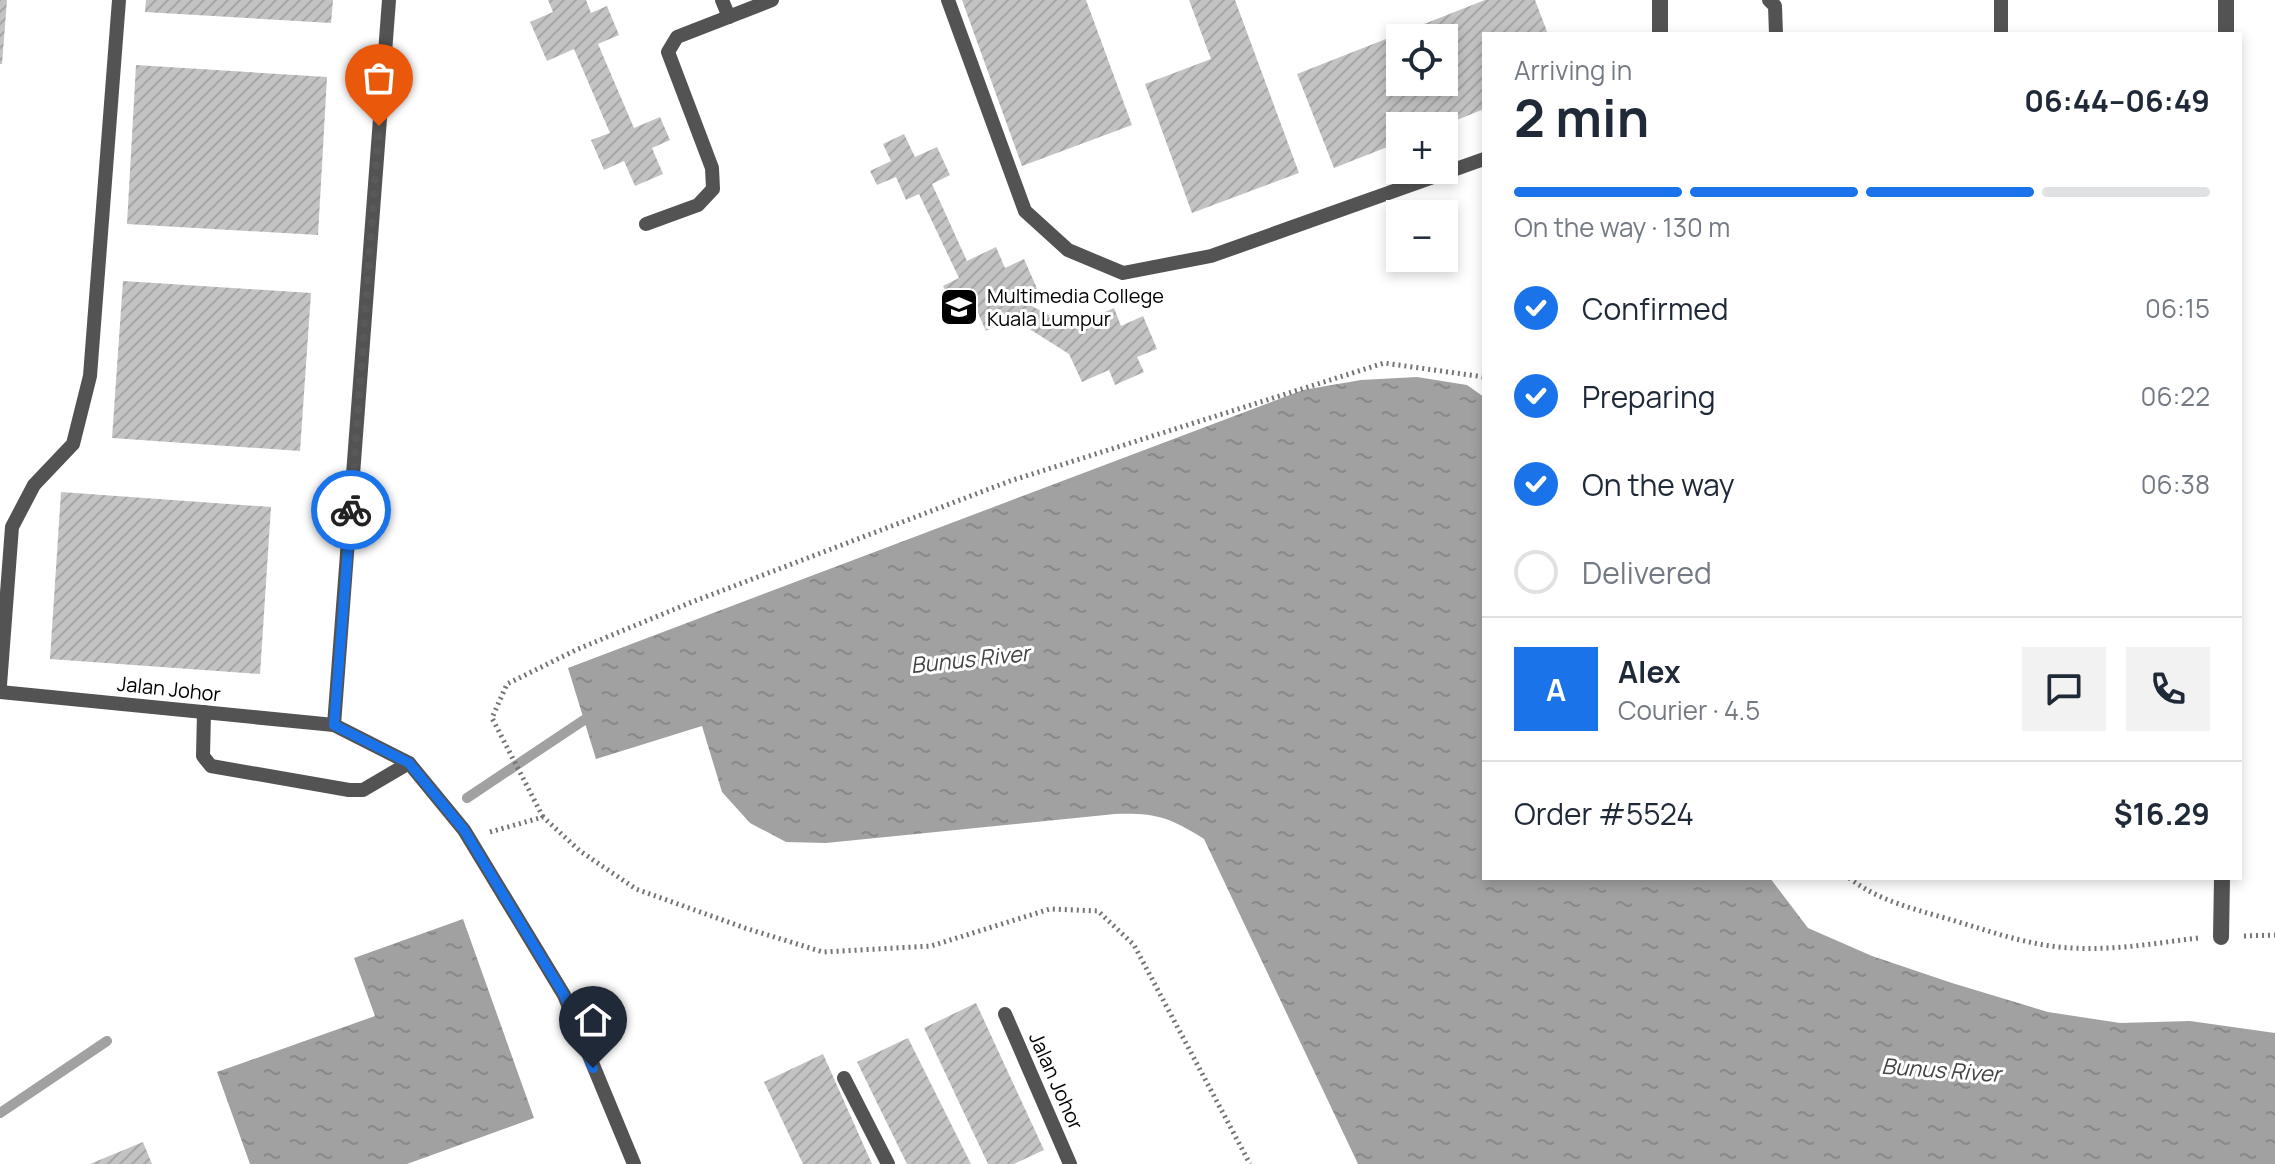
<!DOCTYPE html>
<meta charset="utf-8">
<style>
:root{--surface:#fff;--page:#f2f2f3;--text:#1f2937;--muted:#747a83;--line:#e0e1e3;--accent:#1a73e8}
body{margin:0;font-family:Manrope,sans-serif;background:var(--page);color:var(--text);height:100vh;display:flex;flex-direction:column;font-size:30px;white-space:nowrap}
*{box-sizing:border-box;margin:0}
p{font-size:26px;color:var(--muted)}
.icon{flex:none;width:44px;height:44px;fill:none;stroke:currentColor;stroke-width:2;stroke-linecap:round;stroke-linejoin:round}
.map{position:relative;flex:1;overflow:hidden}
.panel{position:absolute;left:1482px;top:32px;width:760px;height:848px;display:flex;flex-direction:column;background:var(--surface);border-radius:0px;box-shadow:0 4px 12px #0003}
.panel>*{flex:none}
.buttons{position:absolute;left:1386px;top:24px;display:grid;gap:16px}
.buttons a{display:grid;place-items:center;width:72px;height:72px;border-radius:0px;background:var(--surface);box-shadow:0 4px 12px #0003;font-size:40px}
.pin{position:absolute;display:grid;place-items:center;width:68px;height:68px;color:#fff;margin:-82px -34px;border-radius:50% 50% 50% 0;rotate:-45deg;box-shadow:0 0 8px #0007}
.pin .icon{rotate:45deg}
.courier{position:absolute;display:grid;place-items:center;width:80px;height:80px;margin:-40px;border:6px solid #1a73e8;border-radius:50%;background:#fff;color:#222;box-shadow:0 2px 10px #0007}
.head em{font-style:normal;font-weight:700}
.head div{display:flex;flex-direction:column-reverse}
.head{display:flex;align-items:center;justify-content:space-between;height:136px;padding:0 32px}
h1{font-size:52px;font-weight:700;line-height:60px}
.bar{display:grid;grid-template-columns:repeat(4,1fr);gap:12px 8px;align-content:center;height:96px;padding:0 32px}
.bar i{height:10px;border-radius:6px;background:var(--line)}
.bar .selected{background:var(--accent)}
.bar p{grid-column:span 4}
.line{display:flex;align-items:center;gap:20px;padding:0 32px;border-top:2px solid var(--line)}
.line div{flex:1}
.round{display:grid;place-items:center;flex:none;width:84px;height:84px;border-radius:0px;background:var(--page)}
ol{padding:0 32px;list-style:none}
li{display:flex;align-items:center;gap:24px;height:88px}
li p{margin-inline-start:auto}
li .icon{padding:8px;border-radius:50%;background:var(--accent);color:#fff;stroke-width:4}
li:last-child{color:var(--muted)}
li i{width:44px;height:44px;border:4px solid var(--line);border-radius:50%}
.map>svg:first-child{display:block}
.water{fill:url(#water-ripples)}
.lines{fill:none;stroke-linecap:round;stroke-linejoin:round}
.stream{stroke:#a1a1a1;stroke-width:10}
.building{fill:url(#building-hatch);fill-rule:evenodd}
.path{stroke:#757575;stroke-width:5;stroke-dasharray:2 4;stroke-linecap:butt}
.lane{stroke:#535353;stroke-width:14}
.street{stroke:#535353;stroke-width:16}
.done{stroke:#595959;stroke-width:8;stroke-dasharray:0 14.4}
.route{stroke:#1a73e8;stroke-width:10}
.labels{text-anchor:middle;stroke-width:6;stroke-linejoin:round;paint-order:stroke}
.poi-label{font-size:20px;fill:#000;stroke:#fff;text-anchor:start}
.street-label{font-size:20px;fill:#000;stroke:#fff}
.water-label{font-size:22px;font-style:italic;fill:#424242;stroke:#fff}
</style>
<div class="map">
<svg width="2275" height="1164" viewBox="0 0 2275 1164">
<defs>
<pattern id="water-ripples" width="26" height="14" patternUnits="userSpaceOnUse" patternTransform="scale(2)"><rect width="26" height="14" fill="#a1a1a1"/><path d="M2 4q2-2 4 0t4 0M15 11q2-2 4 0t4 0" fill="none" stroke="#898989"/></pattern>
<pattern id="building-hatch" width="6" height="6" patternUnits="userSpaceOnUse" patternTransform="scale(2)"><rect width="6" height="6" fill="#c3c3c3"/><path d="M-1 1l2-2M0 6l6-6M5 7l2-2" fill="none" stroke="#a6a6a6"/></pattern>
</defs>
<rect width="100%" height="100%" fill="#fff"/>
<!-- water -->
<g class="water">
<path d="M1417,377L1467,385L1484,397V878H1770L1808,928L1872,956L1952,983L2048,1012L2120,1023L2190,1021L2275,1033V1164H1358L1204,839C1169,817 1156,813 1115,814L826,843L786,842L750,823L722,792L702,726L596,759L568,668L1303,390L1361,380Z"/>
<path d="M463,919L534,1118L407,1164H250L217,1072L375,1016L354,958Z"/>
</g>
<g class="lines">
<!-- stream -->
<g class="stream">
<path d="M467,798L584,720L597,716"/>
<path d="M0,1113L107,1041"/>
</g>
</g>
<!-- building -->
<g class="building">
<path d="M0,0H7L2,64H0Z"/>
<path d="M146,0H333L331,23L145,12Z"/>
<path d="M548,0H586L591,13L607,6L619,35L598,44L634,128L660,117L670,140L652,148L663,174L635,186L624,161L604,170L591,140L610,133L574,49L547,61L530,22L553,12Z"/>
<path d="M962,0H1086L1132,125L1022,166Z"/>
<path d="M1189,0H1235L1299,173L1192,213L1145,84L1211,59Z"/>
<path d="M1485,0H1535L1548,34H1484V109L1442,126H1400V142L1334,168L1297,74ZM1400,38H1444V82H1400Z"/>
<path d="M136,65L327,77L318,235L127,224Z"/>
<path d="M904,134L915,157L937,147L950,175L932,184L967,261L996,247L1005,268L1024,259L1039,293L1022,301L1072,327L1114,308L1121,326L1143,316L1157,349L1137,357L1144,372L1115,385L1109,370L1082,382L1069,354L1012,318L986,331L974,304L956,312L943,286L959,278L919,194L906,200L896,177L877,185L870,171L891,161L883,144Z"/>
<path d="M123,281L311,293L300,451L112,438Z"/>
<path d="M61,492L271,507L260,674L50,659Z"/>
<path d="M976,1003L1044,1150L1014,1164H988L924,1028Z"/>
<path d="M908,1038L971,1164H907L857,1062Z"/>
<path d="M823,1054L872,1164H803L764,1082Z"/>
<path d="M143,1142L152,1164H90Z"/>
</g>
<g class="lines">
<!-- path -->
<g class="path">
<path d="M543,817L492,718L507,684L578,649L692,602L1010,481L1384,363L1484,377"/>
<path d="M490,832L543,817L580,851L636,889L745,928L823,952L931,946L1050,909L1098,911L1134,945L1250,1164"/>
<path d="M1849,878C1878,900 1910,908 1945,918C1980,928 2015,941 2051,946C2101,953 2149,944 2198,938"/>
<path d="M2244,936L2275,935"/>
</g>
<!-- lane -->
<g class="lane">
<path d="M722,0L729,17"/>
<path d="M948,0L1025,211L1068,250L1123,273L1211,256L1484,159"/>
<path d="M1769,0L1775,6L1776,34"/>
<path d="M2001,0V34"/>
<path d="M646,224L698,205L713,189L712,168L668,52L677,37L772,0"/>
<path d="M0,685L12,527L34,485L73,444L90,376L119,0"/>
<path d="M0,692L334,725L409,763L464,830L564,995L634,1164"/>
<path d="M204,712L203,756L211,766L349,790H363L409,763"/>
<path d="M334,725L389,0"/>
<path d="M1005,1014L1070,1164"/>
<path d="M844,1078L888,1164"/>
</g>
<!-- street -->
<g class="street">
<path d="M1660,0V34"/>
<path d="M2226,34V0"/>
<path d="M2221,937L2222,878"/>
</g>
</g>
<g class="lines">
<!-- done -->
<path class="done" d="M351,510L379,126"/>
<!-- route -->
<path class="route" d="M351,510L334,725L409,763L464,830L564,995L593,1068"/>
</g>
<!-- icons -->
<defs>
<g id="school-square" transform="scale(2)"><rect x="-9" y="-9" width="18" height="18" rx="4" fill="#000" stroke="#fff"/><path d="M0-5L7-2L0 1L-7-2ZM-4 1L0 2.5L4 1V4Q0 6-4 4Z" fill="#fff"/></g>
</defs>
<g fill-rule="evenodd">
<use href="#school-square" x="959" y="307"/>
</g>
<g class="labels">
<!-- poi labels -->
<g class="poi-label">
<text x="987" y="303">Multimedia College<tspan x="987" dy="23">Kuala Lumpur</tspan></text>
</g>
<!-- street labels -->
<g class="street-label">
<text transform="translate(169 689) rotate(6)" y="7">Jalan Johor</text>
<text transform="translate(1056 1081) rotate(66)" y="7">Jalan Johor</text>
</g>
<!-- water labels -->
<g class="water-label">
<text transform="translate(970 659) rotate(-6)" y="8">Bunus River</text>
<text transform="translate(1941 1070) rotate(4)" y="8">Bunus River</text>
</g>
</g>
</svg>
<div class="buttons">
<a><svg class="icon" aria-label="locate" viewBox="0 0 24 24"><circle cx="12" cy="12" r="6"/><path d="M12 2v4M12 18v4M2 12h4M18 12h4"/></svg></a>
<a>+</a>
<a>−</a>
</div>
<div class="pin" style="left:379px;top:126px;background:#ea580c"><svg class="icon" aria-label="bag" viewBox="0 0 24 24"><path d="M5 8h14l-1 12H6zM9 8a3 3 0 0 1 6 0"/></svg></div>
<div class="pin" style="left:593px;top:1068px;background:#1f2937"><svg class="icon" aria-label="home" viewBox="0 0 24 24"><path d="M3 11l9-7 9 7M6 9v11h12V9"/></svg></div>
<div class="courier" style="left:351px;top:510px"><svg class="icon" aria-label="bike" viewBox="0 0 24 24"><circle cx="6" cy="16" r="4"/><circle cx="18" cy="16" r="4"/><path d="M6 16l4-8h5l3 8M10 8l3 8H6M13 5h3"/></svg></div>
<section class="panel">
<div class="head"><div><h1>2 min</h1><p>Arriving in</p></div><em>06:44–06:49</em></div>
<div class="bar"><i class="selected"></i><i class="selected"></i><i class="selected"></i><i></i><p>On the way · 130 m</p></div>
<ol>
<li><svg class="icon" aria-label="check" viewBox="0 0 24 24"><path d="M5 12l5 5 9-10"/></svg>Confirmed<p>06:15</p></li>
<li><svg class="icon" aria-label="check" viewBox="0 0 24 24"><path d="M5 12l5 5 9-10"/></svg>Preparing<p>06:22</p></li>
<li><svg class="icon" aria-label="check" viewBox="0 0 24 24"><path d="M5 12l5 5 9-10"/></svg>On the way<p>06:38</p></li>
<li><i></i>Delivered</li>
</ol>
<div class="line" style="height:144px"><b class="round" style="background:var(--accent);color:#fff">A</b><div><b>Alex</b><p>Courier · 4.5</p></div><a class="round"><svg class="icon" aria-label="chat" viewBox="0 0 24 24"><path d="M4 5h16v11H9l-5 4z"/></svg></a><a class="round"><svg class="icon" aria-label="phone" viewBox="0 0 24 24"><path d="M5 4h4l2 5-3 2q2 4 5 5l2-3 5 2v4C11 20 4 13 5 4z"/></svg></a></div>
<div class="line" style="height:104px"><div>Order #5524</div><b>$16.29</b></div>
</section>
</div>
